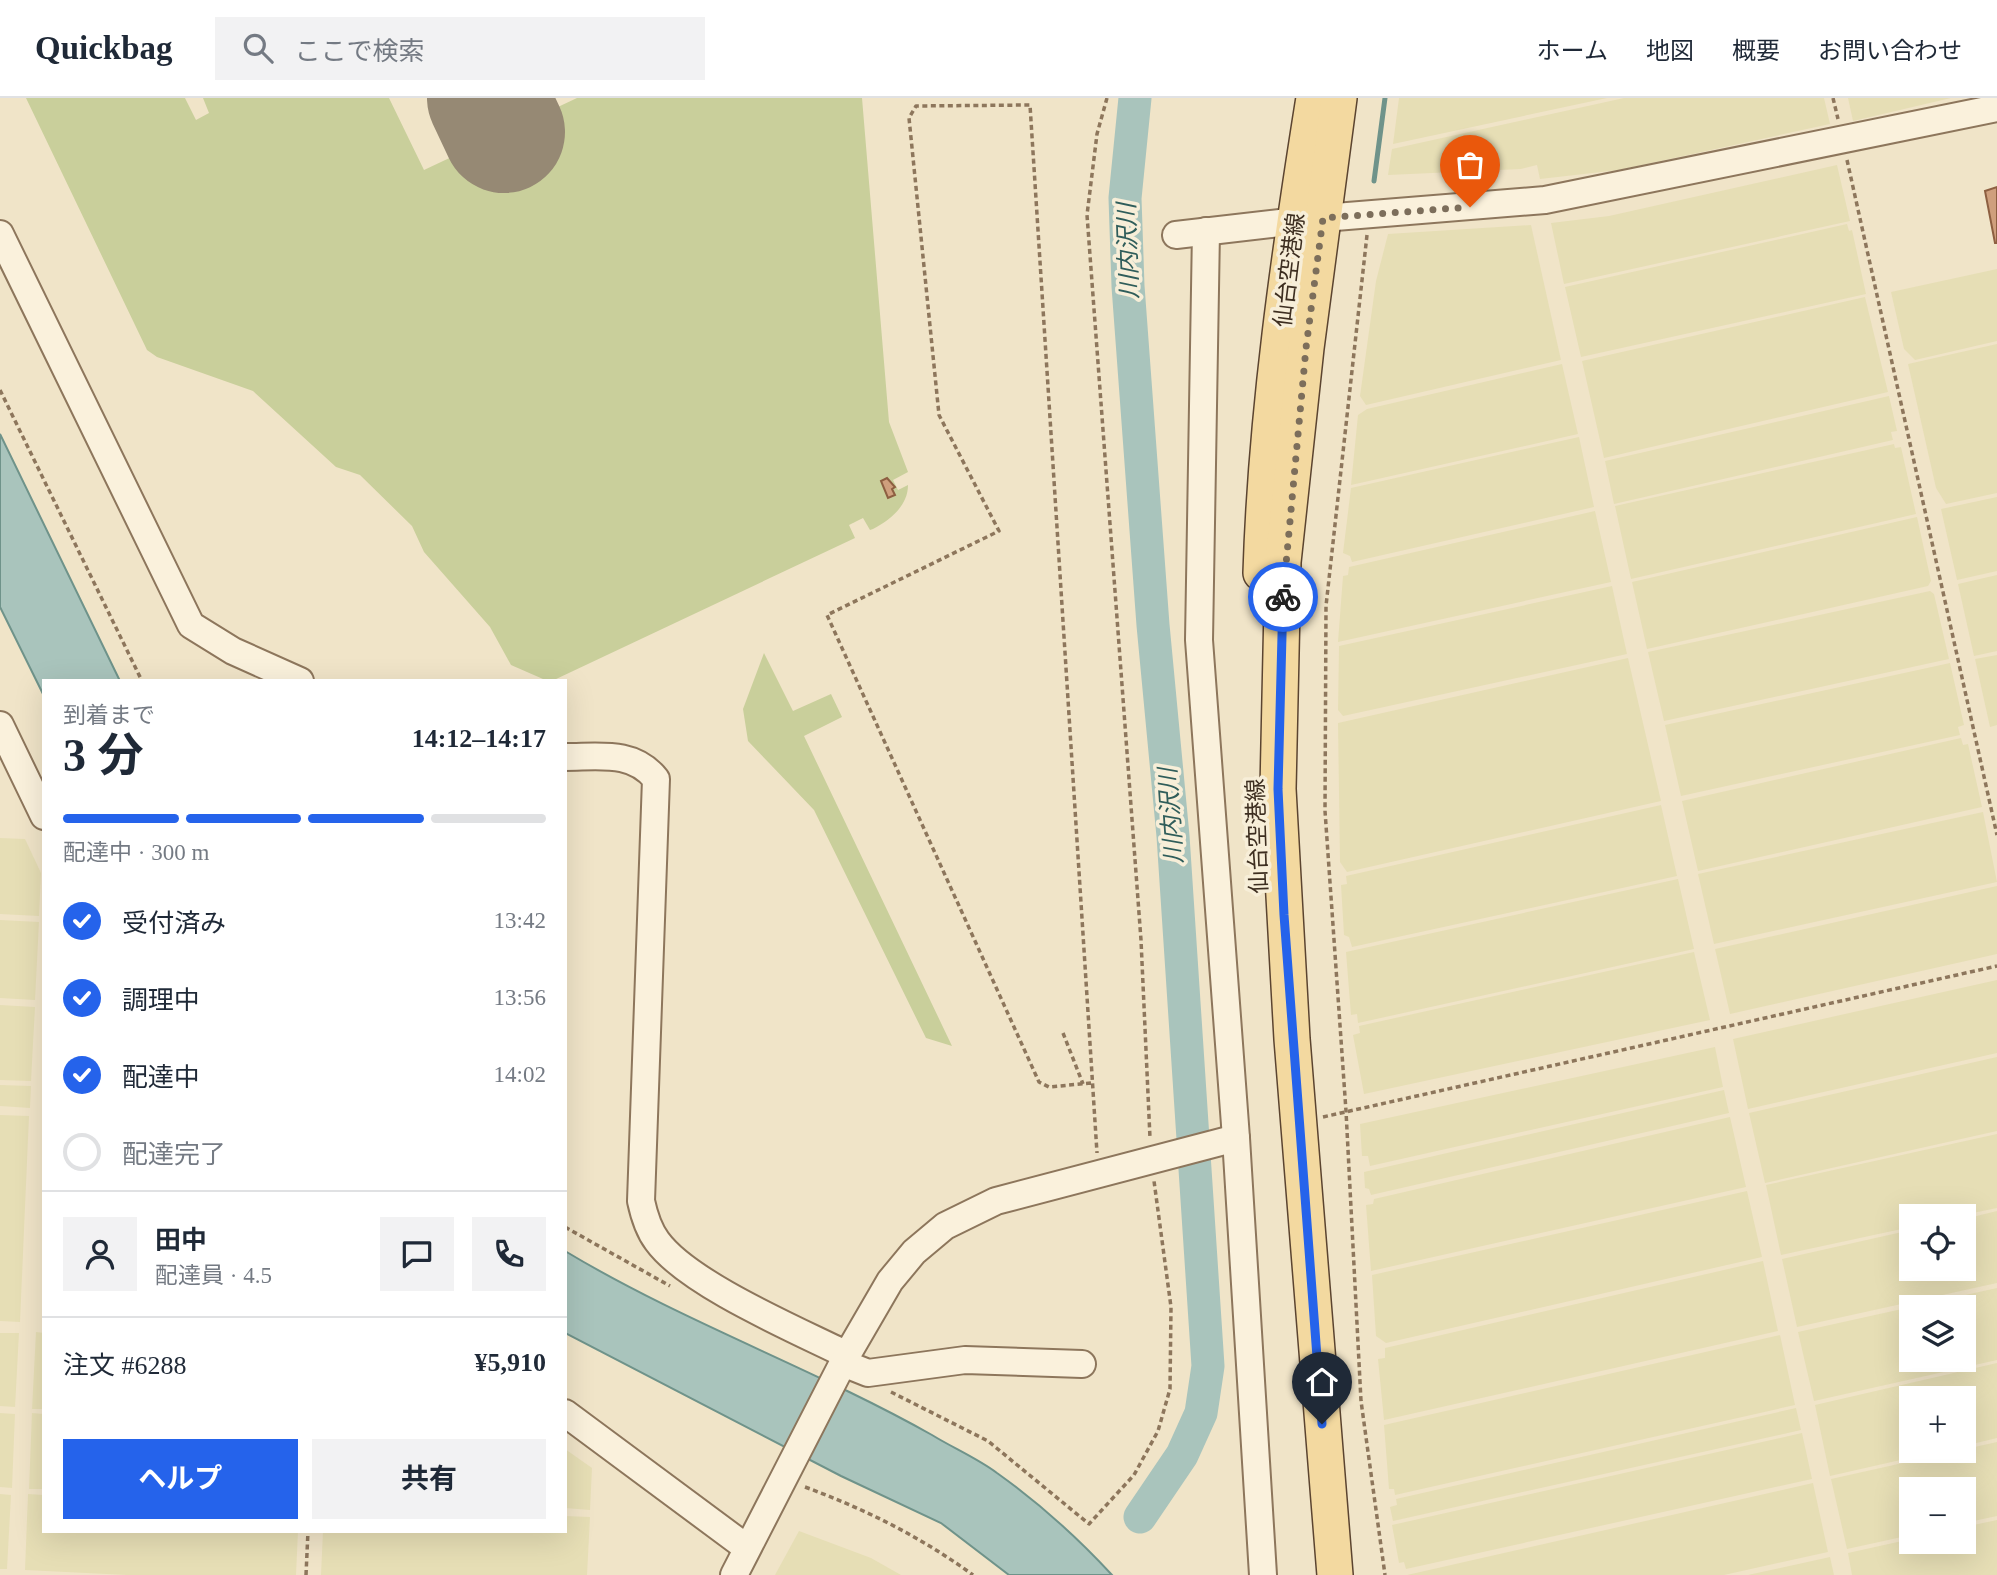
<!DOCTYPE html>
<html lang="ja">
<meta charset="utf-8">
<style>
:root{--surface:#fff;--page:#f2f2f3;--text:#1f2937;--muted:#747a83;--line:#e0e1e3;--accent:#2563eb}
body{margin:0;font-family:"Times New Roman","Noto Sans JP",serif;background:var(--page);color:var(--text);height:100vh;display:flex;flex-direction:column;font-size:26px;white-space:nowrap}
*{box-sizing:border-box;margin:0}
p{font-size:23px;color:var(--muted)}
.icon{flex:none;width:38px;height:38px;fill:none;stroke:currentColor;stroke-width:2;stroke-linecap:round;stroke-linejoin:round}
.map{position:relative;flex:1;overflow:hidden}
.drawer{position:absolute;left:42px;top:581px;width:525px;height:854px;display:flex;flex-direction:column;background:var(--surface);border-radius:0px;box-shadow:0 7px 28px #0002}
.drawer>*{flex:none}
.buttons{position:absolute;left:1899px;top:1106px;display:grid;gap:14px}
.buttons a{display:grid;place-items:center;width:77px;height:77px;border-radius:0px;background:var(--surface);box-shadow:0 7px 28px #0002;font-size:35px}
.pin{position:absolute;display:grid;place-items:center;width:60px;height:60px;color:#fff;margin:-72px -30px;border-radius:50% 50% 50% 0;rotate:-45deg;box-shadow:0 0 7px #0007}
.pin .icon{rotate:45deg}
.courier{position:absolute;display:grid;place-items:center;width:70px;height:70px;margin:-35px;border:5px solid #2563eb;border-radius:50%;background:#fff;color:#222;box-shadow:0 2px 9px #0007}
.headline em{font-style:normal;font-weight:700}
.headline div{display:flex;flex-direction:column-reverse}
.headline{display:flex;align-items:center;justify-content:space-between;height:119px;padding:0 21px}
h1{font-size:46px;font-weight:700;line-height:52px}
.bar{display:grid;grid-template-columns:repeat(4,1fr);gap:10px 7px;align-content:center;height:84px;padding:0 21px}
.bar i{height:9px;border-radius:5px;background:var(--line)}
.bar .active{background:var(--accent)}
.bar p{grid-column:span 4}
.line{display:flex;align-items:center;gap:18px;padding:0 21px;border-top:2px solid var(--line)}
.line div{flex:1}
.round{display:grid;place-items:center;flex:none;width:74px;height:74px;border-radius:0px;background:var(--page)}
ol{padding:0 21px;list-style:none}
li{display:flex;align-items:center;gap:21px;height:77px}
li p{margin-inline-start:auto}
li .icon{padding:7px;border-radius:50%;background:var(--accent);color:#fff;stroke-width:4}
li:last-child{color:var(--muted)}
li i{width:38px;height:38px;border:4px solid var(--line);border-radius:50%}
.primary-button{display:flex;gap:14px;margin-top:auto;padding:14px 21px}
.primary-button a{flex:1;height:80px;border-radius:0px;background:var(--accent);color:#fff;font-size:28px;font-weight:700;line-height:80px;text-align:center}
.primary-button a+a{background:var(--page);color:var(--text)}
header{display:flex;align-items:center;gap:42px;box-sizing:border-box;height:98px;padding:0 35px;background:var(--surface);border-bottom:2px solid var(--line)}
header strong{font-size:33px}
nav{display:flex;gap:38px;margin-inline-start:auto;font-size:24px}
.search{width:490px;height:63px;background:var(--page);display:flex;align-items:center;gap:18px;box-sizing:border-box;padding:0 24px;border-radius:0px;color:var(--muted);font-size:26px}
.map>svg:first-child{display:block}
.farmland{fill:#e6deb5;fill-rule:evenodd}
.green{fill:#c9cf9b}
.water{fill:#a9c4bc;stroke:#6f938a;stroke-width:2}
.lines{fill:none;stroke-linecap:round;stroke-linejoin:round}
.stream{stroke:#6f938a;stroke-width:5}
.river{stroke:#a9c4bc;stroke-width:33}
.runway{stroke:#968974;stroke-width:122}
.building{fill:#cf9f7d;stroke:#8d5f41;stroke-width:2}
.minor-casing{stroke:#8d765c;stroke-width:30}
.major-casing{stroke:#5b4430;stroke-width:38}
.path{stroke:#8d765c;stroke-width:3.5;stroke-dasharray:5 3.5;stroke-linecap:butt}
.minor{stroke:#faf1dc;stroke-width:26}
.major{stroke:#f3d9a0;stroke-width:35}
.done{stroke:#7c6e5b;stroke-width:7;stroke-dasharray:0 12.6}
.route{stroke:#2563eb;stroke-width:9}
.labels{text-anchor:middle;stroke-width:7;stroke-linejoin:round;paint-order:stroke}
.street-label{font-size:23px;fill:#3d2e20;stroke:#f7eed8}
.water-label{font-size:24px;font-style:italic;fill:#2f5d5a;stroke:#f7eed8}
</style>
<header>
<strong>Quickbag</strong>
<div class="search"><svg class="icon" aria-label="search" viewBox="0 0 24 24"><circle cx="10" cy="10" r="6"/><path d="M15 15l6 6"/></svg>ここで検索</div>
<nav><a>ホーム</a><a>地図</a><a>概要</a><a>お問い合わせ</a></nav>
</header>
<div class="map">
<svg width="1997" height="1477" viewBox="0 0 1997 1477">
<rect width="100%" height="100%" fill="#f0e4c8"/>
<!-- farmland -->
<g class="farmland">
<path d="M1399,0H1607L1393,46Z"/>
<path d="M1624,0H1824L1830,26L1619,72L1540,81L1537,67L1521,71L1388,77L1392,51Z"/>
<path d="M1848,0H1951L1853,23Z"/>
<path d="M1837,67L1850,123L1564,186L1551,125L1609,118Z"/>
<path d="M1847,126L1849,133L1852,132L1866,196L1581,259L1565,189Z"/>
<path d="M1531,127L1561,262L1366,307L1360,298L1376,183L1388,136Z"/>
<path d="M1997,171V243L1915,262L1904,251L1891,194Z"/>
<path d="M1865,199L1888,294L1604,360L1582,263Z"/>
<path d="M1997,246V395L1946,406L1936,390L1908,266Z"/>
<path d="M1562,266L1578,336L1351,387L1358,317L1367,311Z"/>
<path d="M1889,298L1897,333L1891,334L1893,342L1614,406L1605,363Z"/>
<path d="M1579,339L1594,409L1352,464L1350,458L1343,455L1351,390Z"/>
<path d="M1894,346L1895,350L1901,349L1916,416L1631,481L1615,408Z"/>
<path d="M1997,399V473L1957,482L1941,411Z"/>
<path d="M1595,413L1611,484L1338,544L1343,478L1348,477L1349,469Z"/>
<path d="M1917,419L1931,483L1928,488L1647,551L1632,484Z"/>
<path d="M1997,477V553L1974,558L1958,486Z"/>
<path d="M1612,488L1627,556L1343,618L1338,612L1339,548Z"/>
<path d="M1930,493L1934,496L1949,561L1664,623L1648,554Z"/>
<path d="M1997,557V627L1990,629L1975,561Z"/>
<path d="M1628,560L1661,703L1347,774L1340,764L1338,625Z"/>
<path d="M1950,565L1964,627L1958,629L1960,637L1681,698L1665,627Z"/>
<path d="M1961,640L1963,647L1968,646L1982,709L1698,773L1682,703Z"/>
<path d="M1661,707L1677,778L1352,849L1349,839L1344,837L1341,787L1347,786L1346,778Z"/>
<path d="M1983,714L1997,784L1714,846L1698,776Z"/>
<path d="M0,740L25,741L41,775L39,818L0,816Z"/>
<path d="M1678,781L1694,851L1358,925L1357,916L1351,917L1346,854Z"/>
<path d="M1997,788V856L1730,916L1715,851Z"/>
<path d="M0,822L39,824L35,902L0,900Z"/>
<path d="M1694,854L1710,922L1364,996L1353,937L1360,935L1359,928Z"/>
<path d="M1997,882V955L1748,1011L1733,941Z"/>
<path d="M0,907L35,909L31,983L0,982Z"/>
<path d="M1715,949L1723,989L1370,1068L1368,1058H1362L1360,1026Z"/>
<path d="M1997,959V1033L1765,1085L1749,1015Z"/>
<path d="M0,987L31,988L30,1010L0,1008Z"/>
<path d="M1724,992L1729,1015L1371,1097L1369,1091L1365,1090L1364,1074Z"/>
<path d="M0,1017L29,1018L20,1224L0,1223Z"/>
<path d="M1730,1019L1746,1089L1371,1173L1366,1107L1373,1106L1374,1101Z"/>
<path d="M1997,1036V1110L1958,1118H1911V1129L1781,1157L1766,1087Z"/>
<path d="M1747,1093L1762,1159L1386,1245L1376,1238L1372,1177Z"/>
<path d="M1997,1113V1185L1797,1229L1782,1161L1911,1132V1171H1964V1121Z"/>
<path d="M1763,1163L1778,1233L1384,1322L1378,1261L1385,1260V1250Z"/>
<path d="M1997,1190V1262L1814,1303L1798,1234ZM1964,1209V1262H1911V1209Z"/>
<path d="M36,1234L44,1235V1311H32Z"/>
<path d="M0,1235H19L15,1309L0,1308Z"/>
<path d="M1780,1237L1795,1307L1395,1397L1394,1391H1389L1384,1327Z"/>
<path d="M1997,1265V1340L1964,1348V1300H1911V1353H1940L1830,1378L1815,1307Z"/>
<path d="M1796,1310L1801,1332L1393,1423L1390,1409L1397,1407L1396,1401Z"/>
<path d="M0,1315L15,1316L12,1390L0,1389Z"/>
<path d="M32,1315L44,1316V1391H29Z"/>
<path d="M1802,1335L1812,1381L1406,1471L1404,1464L1399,1465L1392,1427Z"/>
<path d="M1997,1344V1418L1964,1425V1391H1911V1437L1847,1451L1831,1381Z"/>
<path d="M565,1351L592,1370L590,1412L565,1410Z"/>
<path d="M1813,1385L1828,1454L1724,1477H1407Z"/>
<path d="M0,1396L11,1397L7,1471H0Z"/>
<path d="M28,1396L44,1397V1433H298L296,1477H127L25,1472Z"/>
<path d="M565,1418L590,1419L587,1477H321L323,1433H565Z"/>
<path d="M1997,1422V1477H1852L1848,1455L1911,1441V1444H1964V1429Z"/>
<path d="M799,1433L871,1460L901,1477H775Z"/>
<path d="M1830,1459L1834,1477H1748Z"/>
</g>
<!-- green -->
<g class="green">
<path d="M26,0H185L196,22L209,15L203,0H389L424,72L577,0H862L889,324L908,374L893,382L898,392L908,387C908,408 890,422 873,431L870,432L863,420L849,427L855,440L554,582L543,581L511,567L490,529L424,454L412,428L360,377L336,369L253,293L157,259L147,252Z"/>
<path d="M764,555L793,613L831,596L842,619L804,638L952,948L926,940L814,712L748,643L743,611Z"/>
</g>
<!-- water -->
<g class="water">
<path d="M0,336L120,583H44V598L0,509Z"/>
<path d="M565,1153C683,1224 813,1270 932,1337C953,1350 977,1360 997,1375C1039,1405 1077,1439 1112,1477H1009L941,1425L841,1378L565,1235Z"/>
</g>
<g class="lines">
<!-- stream -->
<path class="stream" d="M1374,83L1385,0"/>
<!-- river -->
<path class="river" d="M1135,0L1125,100L1128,188L1153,527L1173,738L1208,1268L1201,1315L1182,1357L1140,1419"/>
<!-- runway -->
<path class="runway" d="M488,0L504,34"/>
</g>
<!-- building -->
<g class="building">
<path d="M1997,89V145H1995L1985,93Z"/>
<path d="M887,380L895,389L892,391L895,397L888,400L881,383Z"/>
</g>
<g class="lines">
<!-- minor casing -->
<g class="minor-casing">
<g id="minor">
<path d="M1206,133L1199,542L1236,1040L1263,1477"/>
<path d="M0,136L191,527L233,553L300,583"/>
<path d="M1176,137L1323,120L1545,102L1997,10"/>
<path d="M0,627L44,718"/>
<path d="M565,659C599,659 633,652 656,681L641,1103C644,1117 648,1131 657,1143C688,1186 797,1232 847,1257"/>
<path d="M843,1265L868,1275L965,1262L1082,1266"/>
<path d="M565,1315L747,1450"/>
<path d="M734,1477L847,1257L890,1183L914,1154L945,1128L996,1103L1236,1040"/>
</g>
</g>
<!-- major casing -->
<g class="major-casing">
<g id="major">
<path d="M1261,475C1266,316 1289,157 1314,0"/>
<path d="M1335,1477L1292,941L1278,691L1283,464L1306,250L1339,0"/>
</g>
</g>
<!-- path -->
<g class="path">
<path d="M1107,0L1097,36L1087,117L1141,842L1150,1040"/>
<path d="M1833,0L1838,21"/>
<path d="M1847,62L1997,737"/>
<path d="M1367,137L1326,508L1325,713L1346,1013L1361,1303L1385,1477"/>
<path d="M0,292L142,583"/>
<path d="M1063,935L1083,986"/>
<path d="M1091,985L1049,989L1039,984L827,517L999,433L939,317L909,20L916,8L1030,7L1097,1055"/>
<path d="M1323,1019L1997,868"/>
<path d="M565,1129L670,1188"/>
<path d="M891,1294L988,1343L1089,1426L1134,1377L1158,1333L1170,1291L1171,1209L1154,1083"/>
<path d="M805,1389C865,1411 921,1439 973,1477"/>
<path d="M306,1477L308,1433"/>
</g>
<!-- minor -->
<use href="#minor" class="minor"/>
<!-- major -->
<use href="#major" class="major"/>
</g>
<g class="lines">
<!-- done -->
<path class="done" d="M1283,499L1306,250L1323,120L1470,109"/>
<!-- route -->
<path class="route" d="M1283,499L1278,691L1284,817L1322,1326"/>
</g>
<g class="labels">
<!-- street labels -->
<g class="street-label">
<text transform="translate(1289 172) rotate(-83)" y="8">仙台空港線</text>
<text transform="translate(1257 738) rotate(-92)" y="8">仙台空港線</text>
</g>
<!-- water labels -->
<g class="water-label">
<text transform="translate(1128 153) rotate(-92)" y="8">川内沢川</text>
<text transform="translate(1171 718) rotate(-94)" y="8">川内沢川</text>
</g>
</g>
</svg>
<div class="buttons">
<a><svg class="icon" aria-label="locate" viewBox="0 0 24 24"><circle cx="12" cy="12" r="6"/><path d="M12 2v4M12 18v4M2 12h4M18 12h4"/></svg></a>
<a><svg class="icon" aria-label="layers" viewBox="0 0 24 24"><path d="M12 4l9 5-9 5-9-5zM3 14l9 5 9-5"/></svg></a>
<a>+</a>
<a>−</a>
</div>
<div class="pin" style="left:1470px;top:109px;background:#ea580c"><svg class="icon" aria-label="bag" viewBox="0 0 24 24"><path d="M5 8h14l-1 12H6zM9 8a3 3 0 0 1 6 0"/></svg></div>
<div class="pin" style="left:1322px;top:1326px;background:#1f2937"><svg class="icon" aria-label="home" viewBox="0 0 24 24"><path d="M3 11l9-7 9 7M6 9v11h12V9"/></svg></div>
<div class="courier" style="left:1283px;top:499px"><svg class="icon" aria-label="bike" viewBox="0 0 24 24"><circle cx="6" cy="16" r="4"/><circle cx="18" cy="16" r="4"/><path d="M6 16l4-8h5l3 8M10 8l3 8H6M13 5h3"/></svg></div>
<section class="drawer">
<div class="headline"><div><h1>3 分</h1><p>到着まで</p></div><em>14:12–14:17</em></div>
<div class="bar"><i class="active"></i><i class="active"></i><i class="active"></i><i></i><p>配達中 · 300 m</p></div>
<ol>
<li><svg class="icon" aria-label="check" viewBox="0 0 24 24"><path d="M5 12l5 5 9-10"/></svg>受付済み<p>13:42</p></li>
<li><svg class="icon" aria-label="check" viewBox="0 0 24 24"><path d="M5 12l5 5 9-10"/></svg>調理中<p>13:56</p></li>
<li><svg class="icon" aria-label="check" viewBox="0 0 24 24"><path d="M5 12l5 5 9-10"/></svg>配達中<p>14:02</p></li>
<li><i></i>配達完了</li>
</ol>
<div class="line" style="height:126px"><a class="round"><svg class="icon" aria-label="person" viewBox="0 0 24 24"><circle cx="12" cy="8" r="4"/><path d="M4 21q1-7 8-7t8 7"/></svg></a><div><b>田中</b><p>配達員 · 4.5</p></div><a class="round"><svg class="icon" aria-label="chat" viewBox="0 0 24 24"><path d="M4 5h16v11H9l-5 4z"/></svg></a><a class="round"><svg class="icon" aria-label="phone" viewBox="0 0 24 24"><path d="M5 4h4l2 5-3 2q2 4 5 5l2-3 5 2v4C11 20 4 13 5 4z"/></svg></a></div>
<div class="line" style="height:91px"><div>注文 #6288</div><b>¥5,910</b></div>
<div class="primary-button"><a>ヘルプ</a><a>共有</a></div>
</section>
</div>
